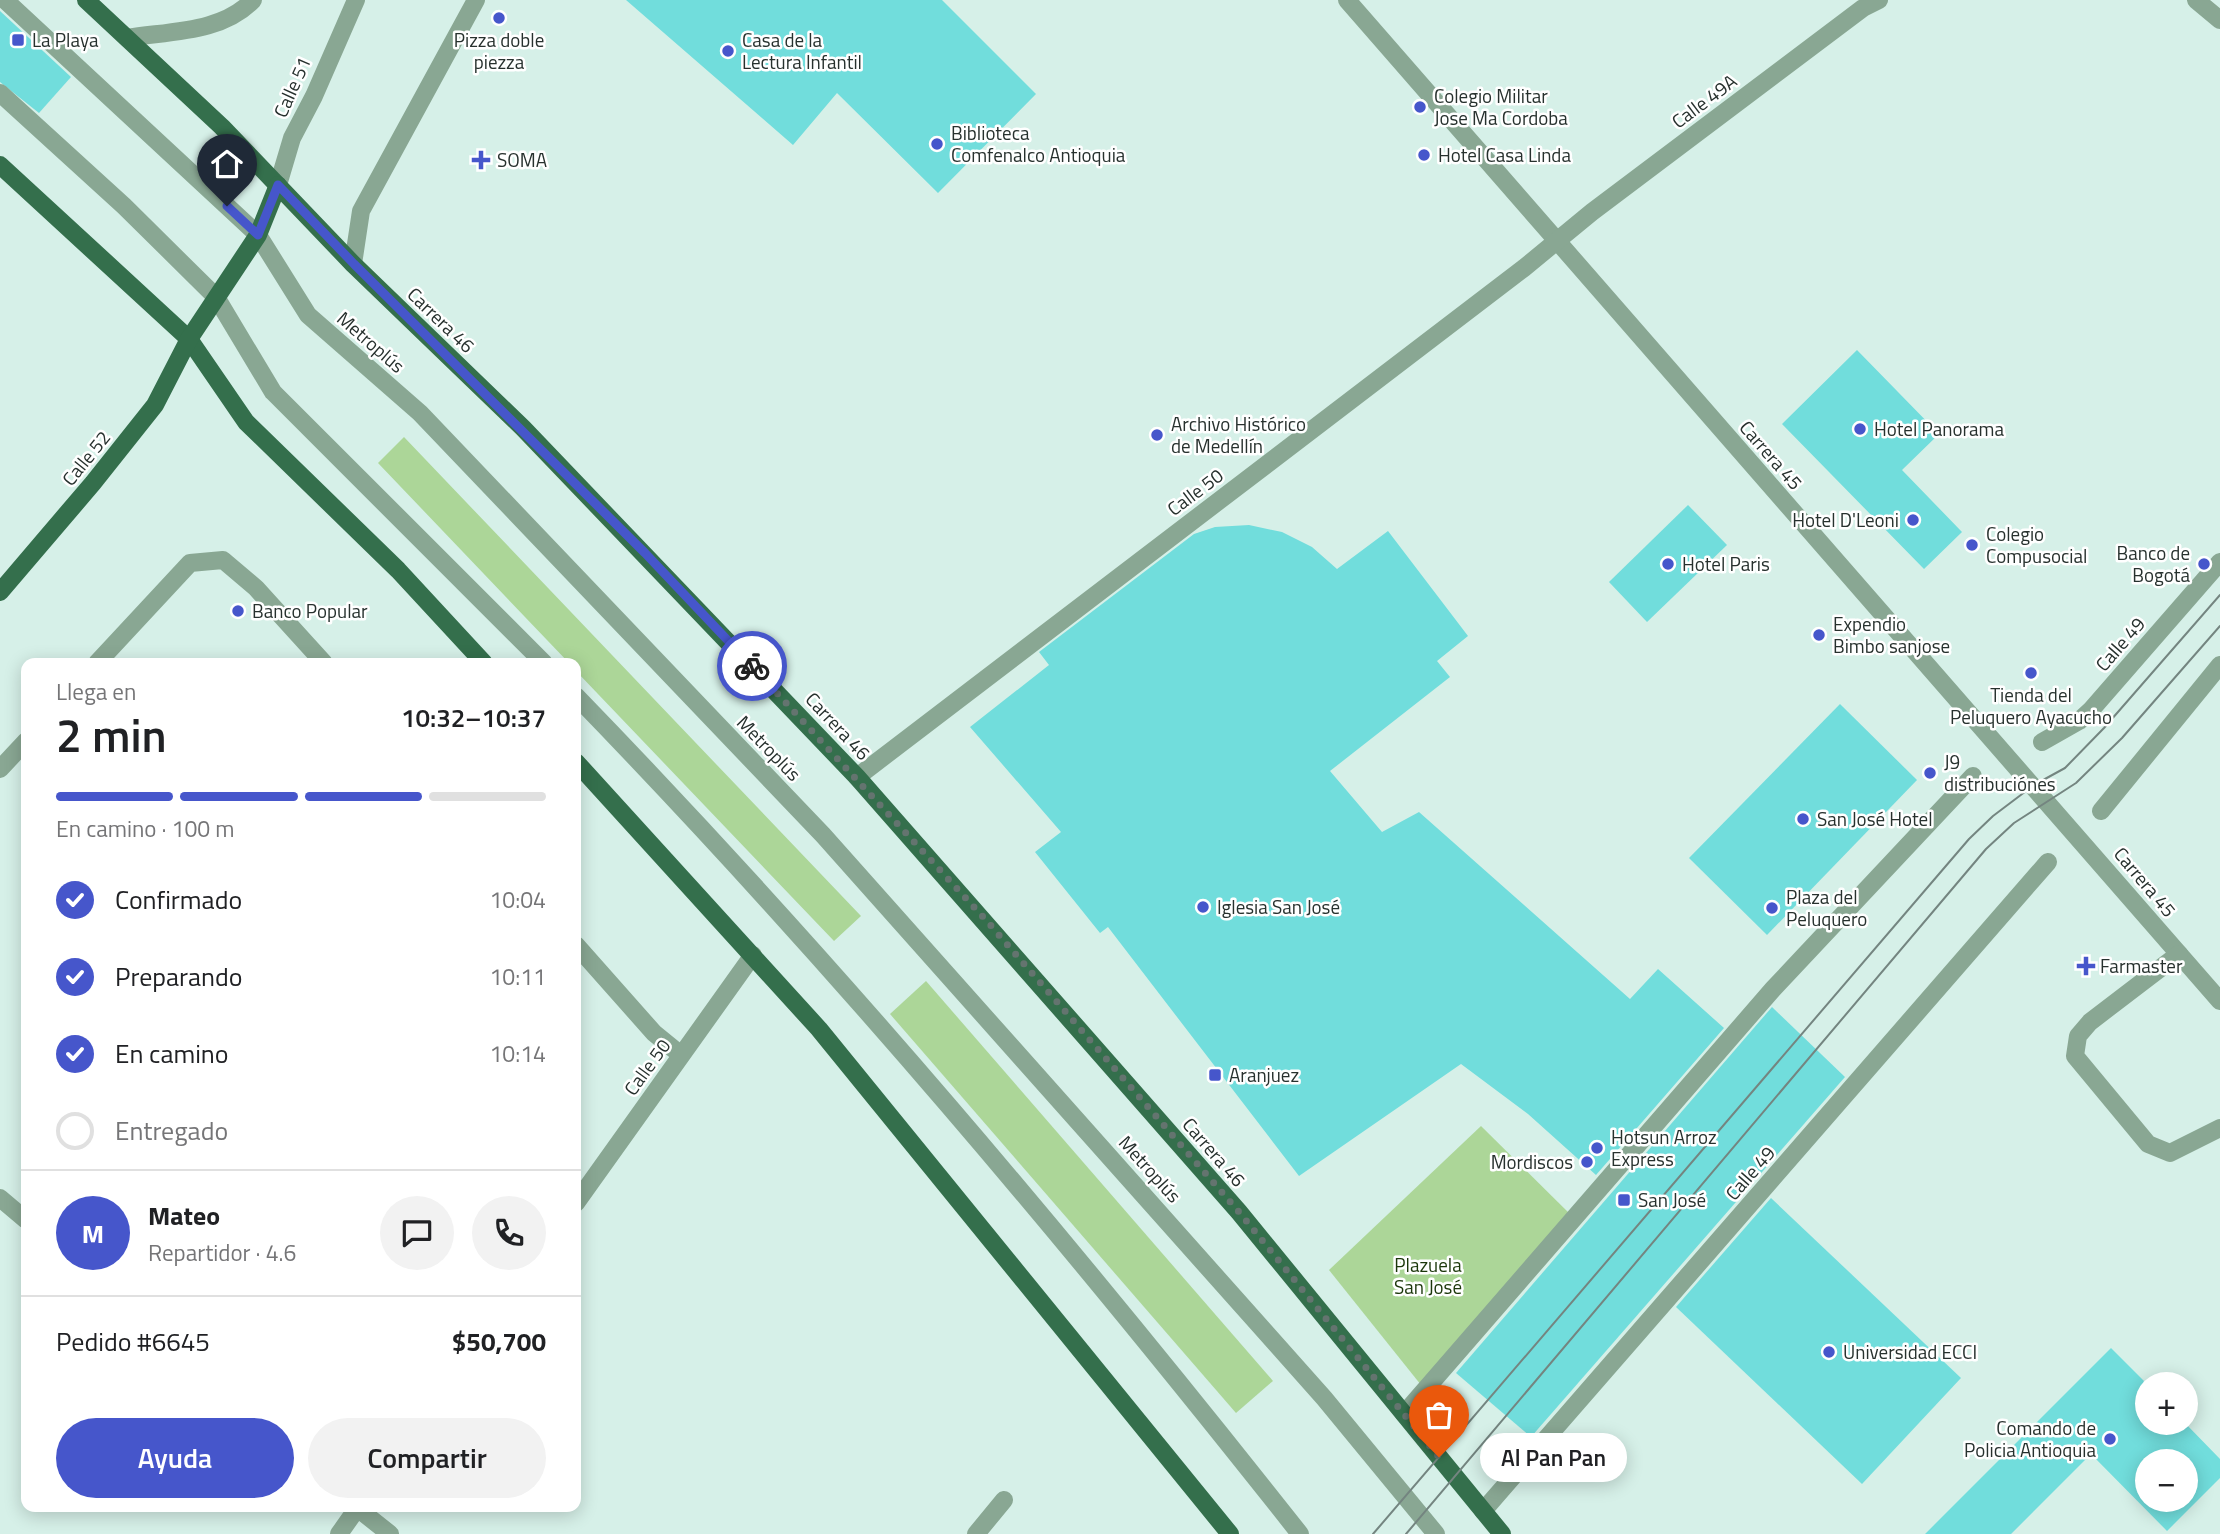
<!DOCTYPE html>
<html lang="es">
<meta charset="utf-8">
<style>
:root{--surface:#fff;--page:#f2f2f2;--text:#202124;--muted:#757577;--line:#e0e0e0;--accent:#4656cb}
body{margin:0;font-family:"Titillium Web",sans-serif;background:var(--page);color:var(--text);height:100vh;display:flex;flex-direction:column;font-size:26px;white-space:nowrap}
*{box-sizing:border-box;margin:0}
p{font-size:23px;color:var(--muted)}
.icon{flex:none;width:38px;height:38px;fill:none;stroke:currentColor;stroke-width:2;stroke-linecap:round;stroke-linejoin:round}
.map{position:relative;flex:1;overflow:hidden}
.drawer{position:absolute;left:21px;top:658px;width:560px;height:854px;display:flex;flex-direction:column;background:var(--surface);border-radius:14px;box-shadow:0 4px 18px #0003}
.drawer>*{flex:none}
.fabs{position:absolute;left:2135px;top:1372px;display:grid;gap:14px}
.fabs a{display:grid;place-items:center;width:63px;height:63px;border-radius:50%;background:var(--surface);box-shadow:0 4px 18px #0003;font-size:35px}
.pin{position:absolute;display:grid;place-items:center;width:60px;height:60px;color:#fff;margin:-72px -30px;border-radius:50% 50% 50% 0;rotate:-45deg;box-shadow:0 0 7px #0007}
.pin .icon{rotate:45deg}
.courier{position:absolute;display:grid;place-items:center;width:70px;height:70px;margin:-35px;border:5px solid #4656cb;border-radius:50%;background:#fff;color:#222;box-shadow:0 2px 9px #0007}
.bubble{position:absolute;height:49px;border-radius:24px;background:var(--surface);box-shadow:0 4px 18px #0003;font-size:23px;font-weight:600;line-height:49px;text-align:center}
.head em{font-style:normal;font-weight:600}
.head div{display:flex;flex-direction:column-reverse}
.head{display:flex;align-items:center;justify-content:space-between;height:119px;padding:0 35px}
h1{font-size:46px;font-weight:600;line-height:52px}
.bar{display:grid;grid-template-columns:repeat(4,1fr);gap:10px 7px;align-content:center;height:84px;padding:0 35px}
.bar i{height:9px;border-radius:5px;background:var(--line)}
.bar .selected{background:var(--accent)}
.bar p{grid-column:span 4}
.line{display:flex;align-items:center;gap:18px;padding:0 35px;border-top:2px solid var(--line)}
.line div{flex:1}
.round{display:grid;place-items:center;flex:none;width:74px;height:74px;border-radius:37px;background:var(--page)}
ol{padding:0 35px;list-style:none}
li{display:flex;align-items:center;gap:21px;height:77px}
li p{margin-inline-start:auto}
li .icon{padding:7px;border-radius:50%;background:var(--accent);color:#fff;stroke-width:4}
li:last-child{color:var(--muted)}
li i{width:38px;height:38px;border:4px solid var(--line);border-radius:50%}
.cta{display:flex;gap:14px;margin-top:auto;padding:14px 35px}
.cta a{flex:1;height:80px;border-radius:42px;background:var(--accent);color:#fff;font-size:28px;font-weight:600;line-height:80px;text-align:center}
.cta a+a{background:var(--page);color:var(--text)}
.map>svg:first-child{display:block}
.green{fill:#acd698}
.building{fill:#71dddc;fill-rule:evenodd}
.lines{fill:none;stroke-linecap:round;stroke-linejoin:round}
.minor{stroke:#89a793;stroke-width:18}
.major{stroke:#346f4c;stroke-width:18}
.tram{stroke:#748580;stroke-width:2}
.done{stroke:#64746f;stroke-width:7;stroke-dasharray:0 12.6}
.route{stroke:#4656cb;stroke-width:9}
.poi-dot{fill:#4656cb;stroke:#fff;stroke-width:2.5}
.labels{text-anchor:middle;stroke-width:5;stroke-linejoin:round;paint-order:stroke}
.poi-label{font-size:19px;fill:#27312e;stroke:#fff;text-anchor:start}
.street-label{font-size:19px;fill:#27312e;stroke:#fff}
.park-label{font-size:19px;fill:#1b370a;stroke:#fff}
</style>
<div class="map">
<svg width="2220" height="1534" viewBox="0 0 2220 1534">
<rect width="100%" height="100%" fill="#d6f0e8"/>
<!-- green -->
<g class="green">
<path d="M404,437L861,916L834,941L576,671V663H569L378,463Z"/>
<path d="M926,981L1273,1381L1236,1413L890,1014Z"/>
<path d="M1481,1126L1574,1218L1425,1390L1329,1270Z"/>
</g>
<!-- building -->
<g class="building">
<path d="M626,0H942L1036,94L938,193L837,93L793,145Z"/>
<path d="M0,11L71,77L39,113L0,82Z"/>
<path d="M1857,350L1939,434L1902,470L1962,532L1924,569L1782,424Z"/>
<path d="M1688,505L1727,545L1647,622L1609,582Z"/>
<path d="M1249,525L1282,532L1312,547L1337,569L1388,531L1468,636L1437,661L1450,677L1330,771L1382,832L1419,812L1630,999L1658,969L1724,1028L1596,1175L1528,1114L1461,1064L1299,1176L1108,927L1100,933L1035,852L1061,832L970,727L1049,665L1039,652L1194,534L1215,527Z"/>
<path d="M1840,704L1917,780L1767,935L1689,858Z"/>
<path d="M1772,1007L1845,1077L1531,1437L1456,1373Z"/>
<path d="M1771,1198L1961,1378L1862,1484L1676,1307Z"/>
<path d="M2111,1348L2147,1384V1423H2185L2220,1459V1478L2167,1531L2091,1454L2011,1534H1925ZM2147,1461H2186V1500H2147Z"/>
</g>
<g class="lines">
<!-- minor -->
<g class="minor">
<path d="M5,0L258,235L308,315L420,413L823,835L1324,1398L1436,1534"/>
<path d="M1347,0C1638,333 1931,665 2220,1001"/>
<path d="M2196,0L2220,20"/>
<path d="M127,38C169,31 222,33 253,0"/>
<path d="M0,93L124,206L216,297L273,392L544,663"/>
<path d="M278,185L292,138L314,96L356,0"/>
<path d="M353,264L361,211L476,0"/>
<path d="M97,663L190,563L223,560L256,588L324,663"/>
<path d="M576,696C833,961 1071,1244 1300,1534"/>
<path d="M2042,742L2079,721L2091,710L2220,562"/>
<path d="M0,769L26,741"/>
<path d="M857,777L1524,268L1592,212L1863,8L1879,0"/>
<path d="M2101,811L2220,665"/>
<path d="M576,945L654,1033L681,1055"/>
<path d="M2179,954L2090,1022L2078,1036L2075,1056L2148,1144L2170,1153L2220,1128"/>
<path d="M0,1198L26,1220"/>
<path d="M576,1203L753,955"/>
<path d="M1404,1414L1773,989L1973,776"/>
<path d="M356,1507L390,1534"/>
<path d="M1483,1511L2048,862"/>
<path d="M339,1534L358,1507"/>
<path d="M976,1534L1004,1500"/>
</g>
<!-- major -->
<g class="major">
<path d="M86,0L222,127L353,264L523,428L857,777L1239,1212L1502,1534"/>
<path d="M0,165L189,339L246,422L398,570L484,663"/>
<path d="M0,592L93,483L155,405L189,339L258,235L278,185"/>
<path d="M576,762L819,1029L1230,1534"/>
</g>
<!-- tram -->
<g class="tram">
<path d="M1373,1534L1969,839L1993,816L2034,785L2065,768L2104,728L2220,595"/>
<path d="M1406,1534L1986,849L2014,823L2076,783L2122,738L2220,626"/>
</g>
</g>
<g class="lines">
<!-- done -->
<path class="done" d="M752,666L986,920L1239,1212L1439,1457"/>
<!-- route -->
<path class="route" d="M227,206L258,235L278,185L354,264L645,553L752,666"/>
</g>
<!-- markers -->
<g class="poi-dot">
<circle cx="499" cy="18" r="7"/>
<rect x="11" y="33" width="14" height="14" rx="3.5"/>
<circle cx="728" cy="51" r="7"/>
<circle cx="1420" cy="107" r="7"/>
<circle cx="937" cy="144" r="7"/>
<circle cx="1424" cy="155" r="7"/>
<path d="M477.5 149.5h7v7h7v7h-7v7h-7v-7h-7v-7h7z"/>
<circle cx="1860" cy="429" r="7"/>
<circle cx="1157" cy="435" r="7"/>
<circle cx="1913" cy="520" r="7"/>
<circle cx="1972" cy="545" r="7"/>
<circle cx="1668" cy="564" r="7"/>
<circle cx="2204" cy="564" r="7"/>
<circle cx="238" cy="611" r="7"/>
<circle cx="1819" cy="635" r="7"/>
<circle cx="2031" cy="673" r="7"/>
<circle cx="1930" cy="773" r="7"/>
<circle cx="1803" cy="819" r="7"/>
<circle cx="1203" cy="907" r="7"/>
<circle cx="1772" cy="908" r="7"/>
<path d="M2082.5 955.5h7v7h7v7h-7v7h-7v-7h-7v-7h7z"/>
<rect x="1208" y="1068" width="14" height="14" rx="3.5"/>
<circle cx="1597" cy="1148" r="7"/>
<circle cx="1587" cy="1162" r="7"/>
<rect x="1617" y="1193" width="14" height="14" rx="3.5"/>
<circle cx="1829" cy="1352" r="7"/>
<circle cx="2110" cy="1439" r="7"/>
</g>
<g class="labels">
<!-- poi labels -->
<g class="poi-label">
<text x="32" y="47">La Playa</text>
<text x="499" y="47" text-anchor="middle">Pizza doble<tspan x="499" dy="22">piezza</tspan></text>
<text x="742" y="47">Casa de la<tspan x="742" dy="22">Lectura Infantil</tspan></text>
<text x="1434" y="103">Colegio Militar<tspan x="1434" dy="22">Jose Ma Cordoba</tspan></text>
<text x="951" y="140">Biblioteca<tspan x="951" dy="22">Comfenalco Antioquia</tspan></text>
<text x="1438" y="162">Hotel Casa Linda</text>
<text x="497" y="167">SOMA</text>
<text x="1171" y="431">Archivo Histórico<tspan x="1171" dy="22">de Medellín</tspan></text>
<text x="1874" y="436">Hotel Panorama</text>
<text x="1899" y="527" text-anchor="end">Hotel D'Leoni</text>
<text x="1986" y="541">Colegio<tspan x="1986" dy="22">Compusocial</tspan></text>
<text x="2190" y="560" text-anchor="end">Banco de<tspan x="2190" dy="22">Bogotá</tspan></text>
<text x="1682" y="571">Hotel Paris</text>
<text x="252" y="618">Banco Popular</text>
<text x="1833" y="631">Expendio<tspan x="1833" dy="22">Bimbo sanjose</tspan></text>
<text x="2031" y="702" text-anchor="middle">Tienda del<tspan x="2031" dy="22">Peluquero Ayacucho</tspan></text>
<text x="1944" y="769">J9<tspan x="1944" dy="22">distribuciónes</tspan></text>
<text x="1817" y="826">San José Hotel</text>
<text x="1786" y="904">Plaza del<tspan x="1786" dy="22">Peluquero</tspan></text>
<text x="1217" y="914">Iglesia San José</text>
<text x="2100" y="973">Farmaster</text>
<text x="1229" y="1082">Aranjuez</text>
<text x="1611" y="1144">Hotsun Arroz<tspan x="1611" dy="22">Express</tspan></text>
<text x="1573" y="1169" text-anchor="end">Mordiscos</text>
<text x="1638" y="1207">San José</text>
<text x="1843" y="1359">Universidad ECCI</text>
<text x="2096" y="1435" text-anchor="end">Comando de<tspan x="2096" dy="22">Policia Antioquia</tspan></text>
</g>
<!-- street labels -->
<g class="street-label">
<text transform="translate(292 87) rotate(-66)" y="7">Calle 51</text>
<text transform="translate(1704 101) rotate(-37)" y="7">Calle 49A</text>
<text transform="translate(441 320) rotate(44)" y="7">Carrera 46</text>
<text transform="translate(371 342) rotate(41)" y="7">Metroplús</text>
<text transform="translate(1771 455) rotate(49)" y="7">Carrera 45</text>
<text transform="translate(86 458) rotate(-51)" y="7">Calle 52</text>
<text transform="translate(1195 492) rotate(-37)" y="7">Calle 50</text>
<text transform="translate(2120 644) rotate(-49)" y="7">Calle 49</text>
<text transform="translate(838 726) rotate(47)" y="7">Carrera 46</text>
<text transform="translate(769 748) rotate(46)" y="7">Metroplús</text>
<text transform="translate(2145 882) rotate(50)" y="7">Carrera 45</text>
<text transform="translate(647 1067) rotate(-54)" y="7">Calle 50</text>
<text transform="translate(1214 1152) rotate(49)" y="7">Carrera 46</text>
<text transform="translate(1150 1169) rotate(48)" y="7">Metroplús</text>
<text transform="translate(1750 1173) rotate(-49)" y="7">Calle 49</text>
</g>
<!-- park labels -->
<g class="park-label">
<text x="1428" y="1272">Plazuela<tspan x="1428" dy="22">San José</tspan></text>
</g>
</g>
</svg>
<div class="fabs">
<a>+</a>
<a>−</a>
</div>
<div class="pin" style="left:1439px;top:1457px;background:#ea580c"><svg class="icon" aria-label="bag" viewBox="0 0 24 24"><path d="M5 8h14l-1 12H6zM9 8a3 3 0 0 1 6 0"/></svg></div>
<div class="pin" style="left:227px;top:206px;background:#1f2937"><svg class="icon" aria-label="home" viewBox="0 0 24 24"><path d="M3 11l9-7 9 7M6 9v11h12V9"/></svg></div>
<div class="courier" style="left:752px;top:666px"><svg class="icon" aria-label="bike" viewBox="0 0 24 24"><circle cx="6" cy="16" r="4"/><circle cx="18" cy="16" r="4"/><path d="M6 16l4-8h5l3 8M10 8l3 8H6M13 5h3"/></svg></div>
<div class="bubble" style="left:1480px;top:1433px;width:147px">Al Pan Pan</div>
<section class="drawer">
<div class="head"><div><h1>2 min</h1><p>Llega en</p></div><em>10:32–10:37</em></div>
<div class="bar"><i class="selected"></i><i class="selected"></i><i class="selected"></i><i></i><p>En camino · 100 m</p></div>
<ol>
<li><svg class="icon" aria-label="check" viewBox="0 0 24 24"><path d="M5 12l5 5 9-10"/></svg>Confirmado<p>10:04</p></li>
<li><svg class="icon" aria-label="check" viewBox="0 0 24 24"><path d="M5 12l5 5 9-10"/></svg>Preparando<p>10:11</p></li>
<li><svg class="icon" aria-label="check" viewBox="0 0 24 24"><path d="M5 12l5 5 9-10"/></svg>En camino<p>10:14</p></li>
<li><i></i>Entregado</li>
</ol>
<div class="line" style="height:126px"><b class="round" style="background:var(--accent);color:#fff">M</b><div><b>Mateo</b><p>Repartidor · 4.6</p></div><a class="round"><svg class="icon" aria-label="chat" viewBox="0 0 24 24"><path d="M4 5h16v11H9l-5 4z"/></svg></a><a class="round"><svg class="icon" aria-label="phone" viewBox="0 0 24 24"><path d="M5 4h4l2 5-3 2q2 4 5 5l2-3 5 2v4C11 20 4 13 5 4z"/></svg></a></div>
<div class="line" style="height:91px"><div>Pedido #6645</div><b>$50,700</b></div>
<div class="cta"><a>Ayuda</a><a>Compartir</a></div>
</section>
</div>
